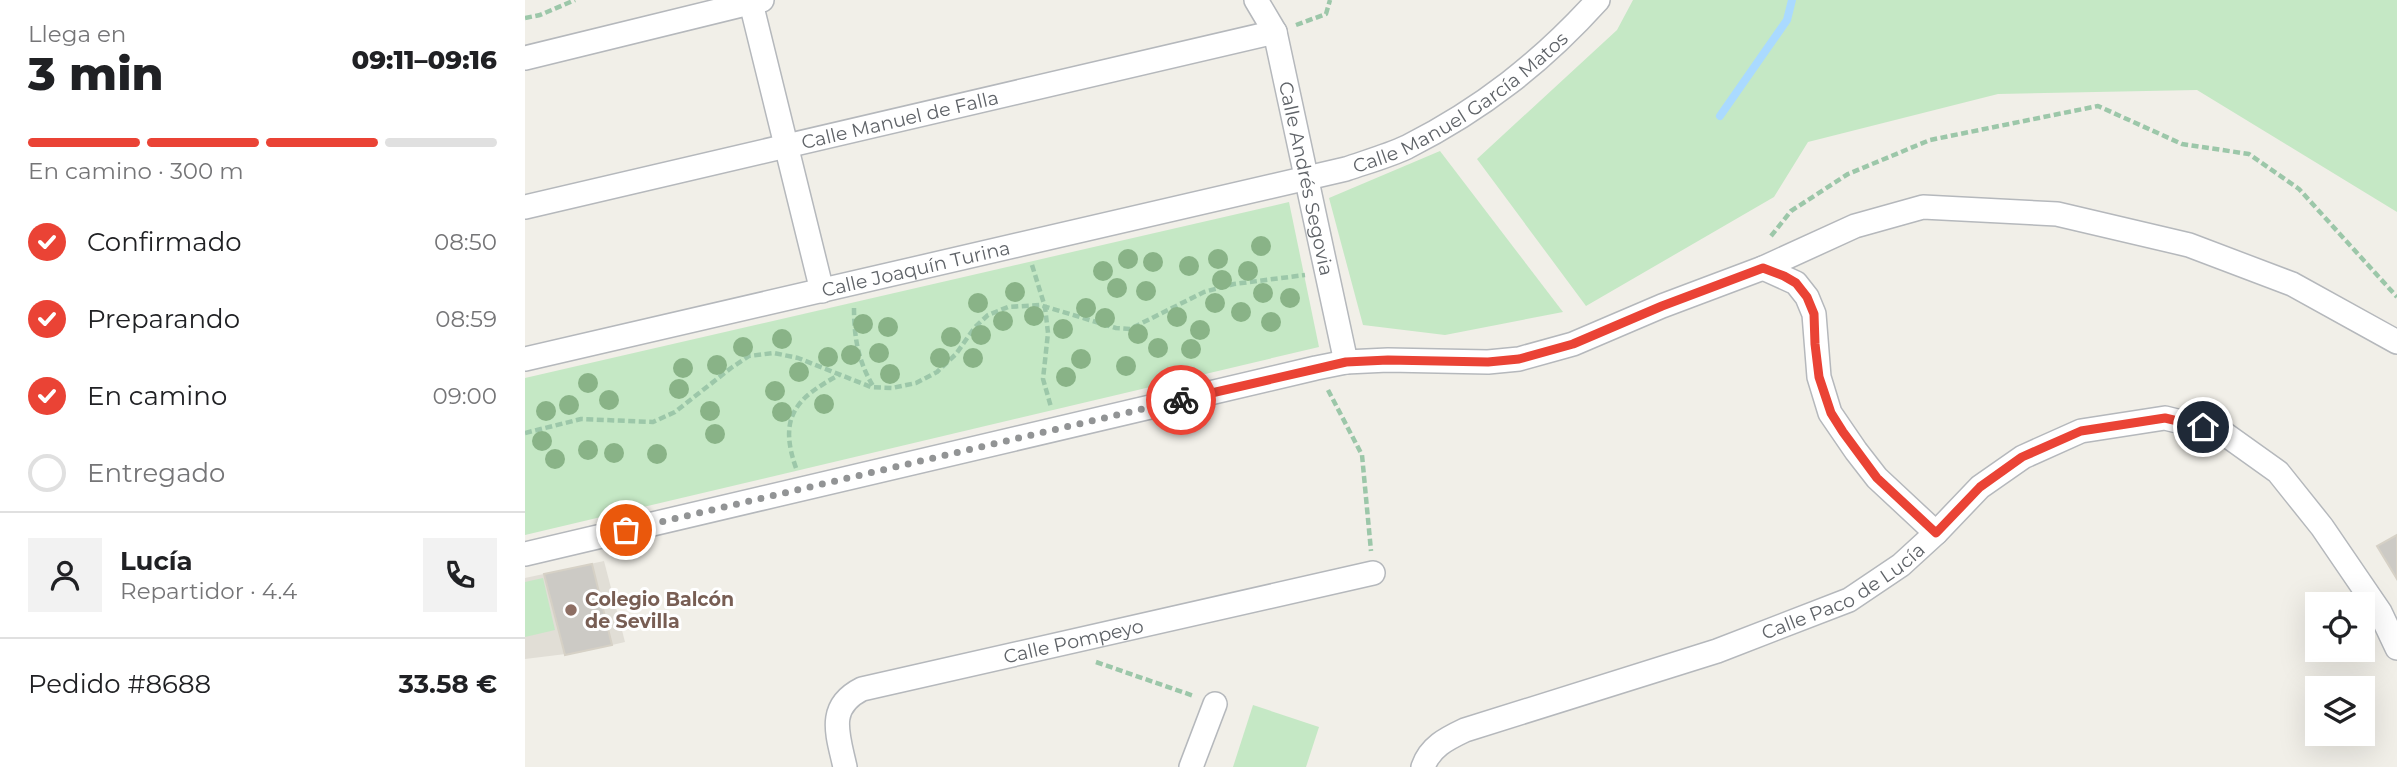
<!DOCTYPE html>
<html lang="es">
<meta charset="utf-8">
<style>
:root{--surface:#fff;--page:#f2f2f2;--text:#202124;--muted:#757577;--line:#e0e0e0;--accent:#ea4335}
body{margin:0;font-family:Montserrat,sans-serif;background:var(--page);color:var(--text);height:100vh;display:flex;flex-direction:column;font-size:26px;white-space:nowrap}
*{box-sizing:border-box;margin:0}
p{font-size:23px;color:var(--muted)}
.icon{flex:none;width:38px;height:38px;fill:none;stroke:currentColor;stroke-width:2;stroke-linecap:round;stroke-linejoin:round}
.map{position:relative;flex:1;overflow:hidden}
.panel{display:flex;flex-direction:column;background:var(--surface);width:525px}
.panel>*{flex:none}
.fabs{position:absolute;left:1780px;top:592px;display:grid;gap:14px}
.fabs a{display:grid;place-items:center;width:70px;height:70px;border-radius:0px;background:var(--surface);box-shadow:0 7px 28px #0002;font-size:35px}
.pin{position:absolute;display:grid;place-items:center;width:60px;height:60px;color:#fff;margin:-30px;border:4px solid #fff;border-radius:50%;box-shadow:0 2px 7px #0007}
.courier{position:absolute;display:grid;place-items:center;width:70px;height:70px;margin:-35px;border:5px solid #ea4335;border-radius:50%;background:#fff;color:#222;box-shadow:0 2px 9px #0007}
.overview em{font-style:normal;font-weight:800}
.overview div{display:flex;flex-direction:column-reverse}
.overview{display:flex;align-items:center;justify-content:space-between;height:119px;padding:0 28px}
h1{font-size:46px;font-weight:800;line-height:52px}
.bar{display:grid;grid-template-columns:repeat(4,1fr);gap:10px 7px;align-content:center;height:84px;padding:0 28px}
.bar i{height:9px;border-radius:5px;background:var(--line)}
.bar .active{background:var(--accent)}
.bar p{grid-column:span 4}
.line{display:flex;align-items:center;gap:18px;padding:0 28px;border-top:2px solid var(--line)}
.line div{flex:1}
.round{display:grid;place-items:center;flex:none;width:74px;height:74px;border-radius:0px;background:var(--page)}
ol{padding:0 28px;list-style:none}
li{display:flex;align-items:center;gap:21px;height:77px}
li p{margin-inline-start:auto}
li .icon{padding:7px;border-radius:50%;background:var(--accent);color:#fff;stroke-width:4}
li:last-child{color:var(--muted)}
li i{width:38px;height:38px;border:4px solid var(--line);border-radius:50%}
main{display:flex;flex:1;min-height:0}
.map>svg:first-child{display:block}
.education{fill:#e1ded6}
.green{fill:#c5e8c5}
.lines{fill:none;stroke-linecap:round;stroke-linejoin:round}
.stream{stroke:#aadaff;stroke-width:8}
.building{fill:#cccac5;stroke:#d6d1c6;stroke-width:2}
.street-casing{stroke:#b5b8bc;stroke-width:26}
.path{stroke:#9cc7a9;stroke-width:4.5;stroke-dasharray:7 3.5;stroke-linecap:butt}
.street{stroke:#fff;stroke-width:23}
.tree{fill:#89b387}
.done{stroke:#929495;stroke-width:7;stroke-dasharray:0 12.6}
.route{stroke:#ea4335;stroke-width:9}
.education-dot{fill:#8d6e63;stroke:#fff;stroke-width:2.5}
.labels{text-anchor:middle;stroke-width:6;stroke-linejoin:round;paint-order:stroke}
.street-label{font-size:19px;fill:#5f6368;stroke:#fff}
.education-label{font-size:19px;font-weight:bold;fill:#785e54;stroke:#fff;text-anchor:start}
</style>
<main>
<section class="panel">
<div class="overview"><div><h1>3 min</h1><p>Llega en</p></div><em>09:11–09:16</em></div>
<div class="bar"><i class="active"></i><i class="active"></i><i class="active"></i><i></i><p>En camino · 300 m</p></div>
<ol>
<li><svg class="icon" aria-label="check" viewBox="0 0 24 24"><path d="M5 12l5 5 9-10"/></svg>Confirmado<p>08:50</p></li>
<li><svg class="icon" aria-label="check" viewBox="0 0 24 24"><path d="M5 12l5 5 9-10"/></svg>Preparando<p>08:59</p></li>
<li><svg class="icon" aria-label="check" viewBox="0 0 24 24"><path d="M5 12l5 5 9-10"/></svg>En camino<p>09:00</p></li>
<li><i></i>Entregado</li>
</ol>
<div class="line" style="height:126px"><a class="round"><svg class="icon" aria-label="person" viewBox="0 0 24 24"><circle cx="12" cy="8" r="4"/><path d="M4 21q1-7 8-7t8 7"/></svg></a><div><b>Lucía</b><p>Repartidor · 4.4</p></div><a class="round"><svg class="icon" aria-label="phone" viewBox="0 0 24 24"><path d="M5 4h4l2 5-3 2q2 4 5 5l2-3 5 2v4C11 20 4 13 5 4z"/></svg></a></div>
<div class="line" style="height:91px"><div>Pedido #8688</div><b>33.58 €</b></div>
</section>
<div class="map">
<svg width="1872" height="767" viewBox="0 0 1872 767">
<rect width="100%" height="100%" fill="#f1efe8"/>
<!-- education -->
<path class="education" d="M79,561L100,642L57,652L0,659V578Z"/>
<!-- green -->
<g class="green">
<path d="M1108,0H1872V212L1672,90L1473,94L1283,142L1249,197L1061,306L952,159L1092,30Z"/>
<path d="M915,151L1038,312L920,335L838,325L804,198Z"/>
<path d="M764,202L794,347L0,535V378Z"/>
<path d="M18,578L30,630L0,637V582Z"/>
<path d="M728,705L794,727L781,767H708Z"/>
</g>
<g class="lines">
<!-- stream -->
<path class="stream" d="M1195,116L1262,20L1267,0"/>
</g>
<!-- building -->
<g class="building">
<path d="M1872,535V579L1852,546Z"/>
<path d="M67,564L87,645L40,655L19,574Z"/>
</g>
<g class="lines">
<!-- street casing -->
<g class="street-casing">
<g id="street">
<path id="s1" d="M731,0L750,32L821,362"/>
<path d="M226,3L297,291"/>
<path d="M0,58L237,0"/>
<path id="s2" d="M0,207L750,32"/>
<path d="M1238,268L1271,283L1282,297L1289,314L1294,377L1305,413L1331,451L1352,478L1411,533"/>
<path id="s3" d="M0,359L821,169C841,162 863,156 882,147C957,109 1017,62 1073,0"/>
<path d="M0,554L791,368L821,362L863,360L963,362L994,359L1048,344L1137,306L1238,268L1330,226L1398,207L1532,214L1664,245L1767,284L1872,342"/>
<path id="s4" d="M320,767C313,735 301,707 337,689L848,573"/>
<path d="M666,767L690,704"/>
<path id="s5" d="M898,767C905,747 921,739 940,730L1192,651L1324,600L1376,565L1411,533L1455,487L1498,457L1556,431L1640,418L1697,432L1753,472L1797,527L1855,612L1872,648"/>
</g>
</g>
<!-- path -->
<g class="path">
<path d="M0,18L15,15L50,0"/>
<path d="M771,25L801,14L805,0"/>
<path d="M1246,236L1266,211L1323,174L1405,140L1573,106L1657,144L1724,154L1774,189L1872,297"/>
<path d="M507,265L520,307L523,333L518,379L526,407"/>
<path d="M329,308C329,337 333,361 348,386"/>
<path d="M803,390L837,455L846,551"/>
<path d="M0,433L56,419L128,422L150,412L206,368L224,356L249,353L273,358L346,387L367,388L391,383L412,372L431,354L450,327L463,315L483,307L515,305L591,328L605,329L679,292L709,284L780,275"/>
<path d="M271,468C253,417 271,398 314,375"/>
<path d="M571,662L669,696"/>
</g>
<!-- street -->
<use href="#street" class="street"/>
</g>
<!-- trees -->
<g class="tree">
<circle cx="736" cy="246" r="10"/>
<circle cx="603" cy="259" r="10"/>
<circle cx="693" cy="259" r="10"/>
<circle cx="628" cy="262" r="10"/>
<circle cx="664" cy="266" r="10"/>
<circle cx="578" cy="271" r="10"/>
<circle cx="723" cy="271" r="10"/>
<circle cx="697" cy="280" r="10"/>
<circle cx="592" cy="288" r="10"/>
<circle cx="621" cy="291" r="10"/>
<circle cx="490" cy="292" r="10"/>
<circle cx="738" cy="293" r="10"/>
<circle cx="765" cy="298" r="10"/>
<circle cx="453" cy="303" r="10"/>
<circle cx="690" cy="303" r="10"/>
<circle cx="561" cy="308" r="10"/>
<circle cx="716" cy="312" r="10"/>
<circle cx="509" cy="316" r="10"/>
<circle cx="652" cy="317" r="10"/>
<circle cx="580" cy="318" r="10"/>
<circle cx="478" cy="321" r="10"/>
<circle cx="746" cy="322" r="10"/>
<circle cx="338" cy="324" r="10"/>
<circle cx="363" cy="327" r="10"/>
<circle cx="538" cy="329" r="10"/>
<circle cx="675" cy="330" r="10"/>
<circle cx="613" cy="334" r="10"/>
<circle cx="456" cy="335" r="10"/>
<circle cx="426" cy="337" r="10"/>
<circle cx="257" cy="339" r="10"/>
<circle cx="218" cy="347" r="10"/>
<circle cx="633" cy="348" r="10"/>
<circle cx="666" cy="349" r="10"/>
<circle cx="354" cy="353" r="10"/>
<circle cx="326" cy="355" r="10"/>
<circle cx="303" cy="357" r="10"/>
<circle cx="415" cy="358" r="10"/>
<circle cx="448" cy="358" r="10"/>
<circle cx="556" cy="359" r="10"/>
<circle cx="192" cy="365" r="10"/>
<circle cx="601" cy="366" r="10"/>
<circle cx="158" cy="368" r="10"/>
<circle cx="274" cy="372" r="10"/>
<circle cx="365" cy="374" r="10"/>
<circle cx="541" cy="377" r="10"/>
<circle cx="63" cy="383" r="10"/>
<circle cx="154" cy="389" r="10"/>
<circle cx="250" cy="391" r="10"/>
<circle cx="84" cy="400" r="10"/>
<circle cx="299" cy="404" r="10"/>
<circle cx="44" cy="405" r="10"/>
<circle cx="21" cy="411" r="10"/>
<circle cx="185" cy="411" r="10"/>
<circle cx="257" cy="412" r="10"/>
<circle cx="190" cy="434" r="10"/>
<circle cx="17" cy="441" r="10"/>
<circle cx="63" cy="450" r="10"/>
<circle cx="89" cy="453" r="10"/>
<circle cx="132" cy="454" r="10"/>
<circle cx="30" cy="459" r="10"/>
</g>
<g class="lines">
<!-- done -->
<path class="done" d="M101,530L656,400"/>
<!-- route -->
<path class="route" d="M656,400L821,362L863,360L963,362L994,359L1048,344L1137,306L1238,268L1259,276L1271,283L1282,297L1289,314L1290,344L1294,377L1306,413L1318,432L1352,478L1411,533L1455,487L1497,457L1556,431L1640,418L1678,427"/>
</g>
<!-- markers -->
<circle class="education-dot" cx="46" cy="610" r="7"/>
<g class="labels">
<!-- street labels -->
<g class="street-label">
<text dy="7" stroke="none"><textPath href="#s3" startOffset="976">Calle Manuel García Matos</textPath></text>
<text dy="7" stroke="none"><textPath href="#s2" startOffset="385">Calle Manuel de Falla</textPath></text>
<text dy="7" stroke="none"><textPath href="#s1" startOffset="187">Calle Andrés Segovia</textPath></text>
<text dy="7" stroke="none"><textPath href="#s3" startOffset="401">Calle Joaquín Turina</textPath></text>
<text dy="7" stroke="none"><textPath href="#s5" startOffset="462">Calle Paco de Lucía</textPath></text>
<text dy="7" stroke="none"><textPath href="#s4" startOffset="306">Calle Pompeyo</textPath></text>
</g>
<!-- education labels -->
<g class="education-label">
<text x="60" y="606">Colegio Balcón<tspan x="60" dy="22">de Sevilla</tspan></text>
</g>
</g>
</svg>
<div class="fabs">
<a><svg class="icon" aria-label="locate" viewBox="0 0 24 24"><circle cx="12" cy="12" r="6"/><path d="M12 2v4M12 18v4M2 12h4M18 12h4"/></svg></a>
<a><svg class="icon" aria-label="layers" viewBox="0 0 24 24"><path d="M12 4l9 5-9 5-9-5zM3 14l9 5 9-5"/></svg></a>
</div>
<div class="pin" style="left:101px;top:530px;background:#ea580c"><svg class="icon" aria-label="bag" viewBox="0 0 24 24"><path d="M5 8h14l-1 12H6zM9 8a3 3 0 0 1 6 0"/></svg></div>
<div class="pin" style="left:1678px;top:427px;background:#1f2937"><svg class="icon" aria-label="home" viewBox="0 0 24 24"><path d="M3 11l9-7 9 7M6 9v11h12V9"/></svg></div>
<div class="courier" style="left:656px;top:400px"><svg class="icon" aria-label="bike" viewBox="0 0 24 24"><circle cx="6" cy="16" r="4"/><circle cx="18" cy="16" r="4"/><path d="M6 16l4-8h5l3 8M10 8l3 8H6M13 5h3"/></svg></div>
</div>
</main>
